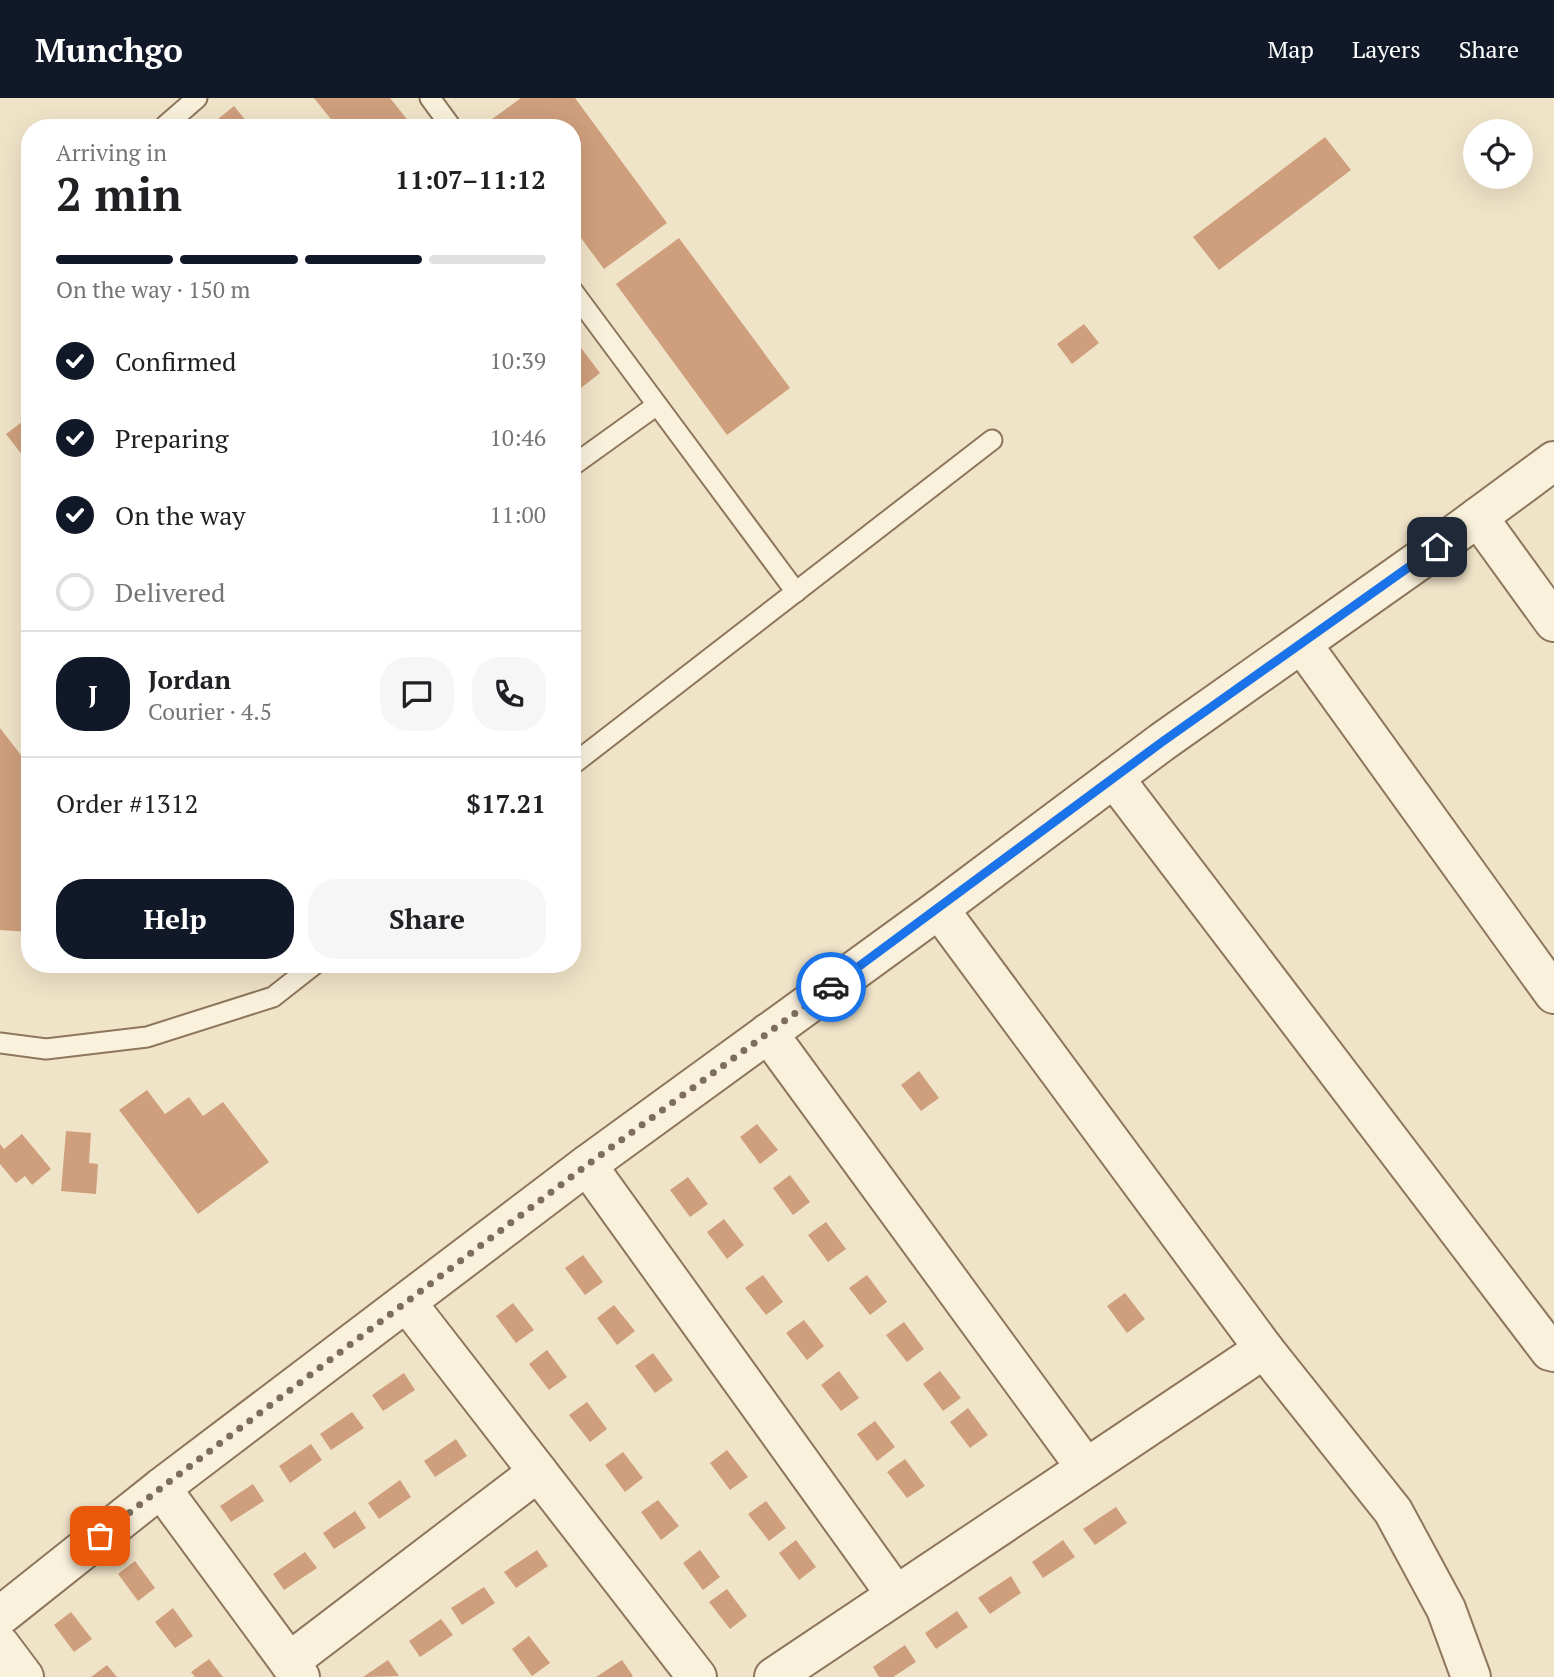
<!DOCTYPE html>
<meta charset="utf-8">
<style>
:root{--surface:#fff;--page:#f6f6f6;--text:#202124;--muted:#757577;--line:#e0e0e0;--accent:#111827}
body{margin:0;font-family:"PT Serif",serif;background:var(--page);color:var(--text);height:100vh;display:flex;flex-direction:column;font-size:26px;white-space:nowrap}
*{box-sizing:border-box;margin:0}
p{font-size:23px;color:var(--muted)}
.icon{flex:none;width:38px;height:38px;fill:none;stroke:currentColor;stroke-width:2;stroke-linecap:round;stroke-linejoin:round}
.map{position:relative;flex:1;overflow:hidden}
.panel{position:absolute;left:21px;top:21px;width:560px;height:854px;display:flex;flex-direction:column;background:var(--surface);border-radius:28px;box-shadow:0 7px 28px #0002}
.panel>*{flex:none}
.controls{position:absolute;left:1463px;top:21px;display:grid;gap:14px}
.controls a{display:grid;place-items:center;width:70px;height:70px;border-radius:50%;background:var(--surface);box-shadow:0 7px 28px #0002;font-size:35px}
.pin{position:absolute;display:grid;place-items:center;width:60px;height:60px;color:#fff;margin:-30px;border-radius:14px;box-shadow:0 4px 10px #0006}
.courier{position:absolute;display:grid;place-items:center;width:70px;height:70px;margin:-35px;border:5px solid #1a73e8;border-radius:50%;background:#fff;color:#222;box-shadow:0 2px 9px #0007}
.summary em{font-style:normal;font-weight:700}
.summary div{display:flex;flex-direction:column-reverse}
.summary{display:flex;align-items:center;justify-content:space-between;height:119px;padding:0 35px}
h1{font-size:46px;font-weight:700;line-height:52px}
.bar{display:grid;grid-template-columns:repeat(4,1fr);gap:10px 7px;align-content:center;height:84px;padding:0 35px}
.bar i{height:9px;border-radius:5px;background:var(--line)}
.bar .current{background:var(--accent)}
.bar p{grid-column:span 4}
.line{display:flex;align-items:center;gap:18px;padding:0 35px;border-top:2px solid var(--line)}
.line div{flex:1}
.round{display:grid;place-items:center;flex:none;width:74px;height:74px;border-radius:28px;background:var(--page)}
ol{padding:0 35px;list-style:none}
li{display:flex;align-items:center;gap:21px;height:77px}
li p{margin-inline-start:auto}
li .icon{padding:7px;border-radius:50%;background:var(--accent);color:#fff;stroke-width:4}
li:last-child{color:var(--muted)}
li i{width:38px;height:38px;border:4px solid var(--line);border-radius:50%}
.primary-button{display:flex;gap:14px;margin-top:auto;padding:14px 35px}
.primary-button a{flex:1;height:80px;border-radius:28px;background:var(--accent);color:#fff;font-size:28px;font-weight:700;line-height:80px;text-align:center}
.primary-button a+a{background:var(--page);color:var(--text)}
header{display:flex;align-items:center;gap:42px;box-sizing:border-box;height:98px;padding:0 35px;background:var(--accent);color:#fff}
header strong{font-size:33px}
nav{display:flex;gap:38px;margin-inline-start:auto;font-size:24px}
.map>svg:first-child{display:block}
.building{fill:#cf9f7d}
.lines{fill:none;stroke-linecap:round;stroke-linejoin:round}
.lane-casing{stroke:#8d765c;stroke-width:23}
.street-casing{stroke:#8d765c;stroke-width:42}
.lane{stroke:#faf1dc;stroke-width:19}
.street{stroke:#faf1dc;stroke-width:38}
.done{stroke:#7c6e5b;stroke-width:7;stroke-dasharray:0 12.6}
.route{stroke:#1a73e8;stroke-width:9}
</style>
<header>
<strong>Munchgo</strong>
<nav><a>Map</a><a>Layers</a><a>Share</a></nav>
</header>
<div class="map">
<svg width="1554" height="1579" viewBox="0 0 1554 1579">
<rect width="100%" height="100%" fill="#f0e4c8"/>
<!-- building -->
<g class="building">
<path d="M314,0H390L414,30H338Z"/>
<path d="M521,0H575L667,125L604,171L572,128V30H499L492,21Z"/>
<path d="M234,8L252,30H207Z"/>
<path d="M1325,39L1351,72L1219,172L1193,139Z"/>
<path d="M679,140L790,290L727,337L616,186Z"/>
<path d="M1084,226L1099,245L1072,266L1057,246Z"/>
<path d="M572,238L600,275L572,297Z"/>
<path d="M30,318V367L6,336Z"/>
<path d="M0,630L30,669V834L0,832Z"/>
<path d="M919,973L939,1000L921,1013L901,987Z"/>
<path d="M147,992L165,1016L189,999L203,1018L223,1004L269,1064L198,1116L119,1012Z"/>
<path d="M757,1026L778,1052L760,1066L740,1039Z"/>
<path d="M66,1033L91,1035L89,1065L98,1066L96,1096L61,1093Z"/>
<path d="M22,1036L51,1071L32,1087L25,1078L16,1085L0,1066V1046L4,1051Z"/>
<path d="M790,1077L810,1104L793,1117L773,1090Z"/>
<path d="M688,1079L708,1106L690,1119L670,1092Z"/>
<path d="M724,1121L744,1147L727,1161L707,1134Z"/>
<path d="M826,1124L846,1151L828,1164L808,1137Z"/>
<path d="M583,1157L603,1184L585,1197L565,1170Z"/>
<path d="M763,1177L783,1204L766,1217L745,1190Z"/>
<path d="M867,1177L887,1204L870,1217L849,1190Z"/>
<path d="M1125,1195L1145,1221L1127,1235L1107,1208Z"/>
<path d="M513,1205L534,1232L516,1245L496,1218Z"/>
<path d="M614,1207L635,1233L617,1247L597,1220Z"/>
<path d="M804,1222L824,1248L807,1262L786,1235Z"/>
<path d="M904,1224L924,1251L907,1264L886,1237Z"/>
<path d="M547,1252L567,1279L549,1292L529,1266Z"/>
<path d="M653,1255L673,1282L655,1295L635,1268Z"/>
<path d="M839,1273L859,1300L841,1313L821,1287Z"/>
<path d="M940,1273L961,1300L943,1313L923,1286Z"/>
<path d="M404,1275L415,1292L383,1313L372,1297Z"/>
<path d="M587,1304L607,1331L590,1344L569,1317Z"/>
<path d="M968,1310L988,1337L970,1350L950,1324Z"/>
<path d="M352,1314L364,1330L331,1352L320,1336Z"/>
<path d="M875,1323L895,1349L877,1363L857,1336Z"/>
<path d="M456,1341L467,1358L435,1379L424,1363Z"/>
<path d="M311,1346L322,1362L290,1385L279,1368Z"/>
<path d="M727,1352L748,1379L730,1392L710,1365Z"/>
<path d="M623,1354L643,1380L625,1394L605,1367Z"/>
<path d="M905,1361L925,1388L907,1400L887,1374Z"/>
<path d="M400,1382L411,1399L379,1421L368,1405Z"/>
<path d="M253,1386L264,1403L231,1424L220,1408Z"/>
<path d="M658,1402L679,1428L661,1442L641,1414Z"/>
<path d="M766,1403L786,1430L769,1443L748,1416Z"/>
<path d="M1116,1409L1127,1425L1095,1447L1083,1431Z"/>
<path d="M355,1413L366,1430L334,1451L323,1435Z"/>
<path d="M796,1442L816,1469L799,1482L779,1455Z"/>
<path d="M1063,1442L1075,1459L1043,1480L1032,1464Z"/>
<path d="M537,1452L548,1468L516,1490L504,1474Z"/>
<path d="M700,1452L720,1479L703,1492L683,1465Z"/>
<path d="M305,1454L317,1470L284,1492L273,1476Z"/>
<path d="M135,1463L155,1490L138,1503L118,1476Z"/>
<path d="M1011,1478L1021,1495L990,1516L978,1500Z"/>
<path d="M484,1489L495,1505L462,1527L451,1510Z"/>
<path d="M727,1491L747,1518L730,1531L709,1504Z"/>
<path d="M173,1510L193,1538L175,1550L155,1524Z"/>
<path d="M957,1513L968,1529L936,1551L925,1535Z"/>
<path d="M71,1514L92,1541L74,1554L54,1527Z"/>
<path d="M441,1521L453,1537L420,1559L409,1543Z"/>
<path d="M529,1538L550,1565L532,1578L512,1551Z"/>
<path d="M905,1547L916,1564L893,1579H879L873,1569Z"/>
<path d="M209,1561L223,1579H195L191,1574Z"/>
<path d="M388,1562L399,1578L363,1579Z"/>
<path d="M622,1562L633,1578L631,1579H596Z"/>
<path d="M107,1567L117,1579H91Z"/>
</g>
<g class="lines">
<!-- lane casing -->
<g class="lane-casing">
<g id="lane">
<path d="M430,0L452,30"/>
<path d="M165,30L166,27L197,0"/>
<path d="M572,192L796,494"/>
<path d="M572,368L657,307"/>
<path d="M572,667L992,342"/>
<path d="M0,945L46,951L147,939L273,899L315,866"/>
</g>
</g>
<!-- street casing -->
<g class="street-casing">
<g id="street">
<path d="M1478,419L1554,524"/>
<path d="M1302,546L1554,896"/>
<path d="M1114,680L1550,1253L1554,1254"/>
<path d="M939,811L1264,1251L1393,1413L1446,1511L1471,1579"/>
<path d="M768,935L1086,1370"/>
<path d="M587,1067L896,1497"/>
<path d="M407,1205L697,1579"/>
<path d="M161,1390L300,1579"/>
<path d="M0,1518L161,1390L587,1067L939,811L1162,644L1417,464L1554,363"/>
<path d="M0,1547L24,1579"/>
<path d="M289,1564L538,1374"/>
<path d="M774,1579L1264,1251"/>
</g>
</g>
<!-- lane -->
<use href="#lane" class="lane"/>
<!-- street -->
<use href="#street" class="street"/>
</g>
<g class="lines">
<!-- done -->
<path class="done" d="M100,1438L161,1390L587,1067L831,889"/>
<!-- route -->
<path class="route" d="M831,889L1162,644L1437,449"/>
</g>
</svg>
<div class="controls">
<a><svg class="icon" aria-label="locate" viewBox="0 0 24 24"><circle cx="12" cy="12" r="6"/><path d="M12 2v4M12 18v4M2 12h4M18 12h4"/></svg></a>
</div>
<div class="pin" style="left:100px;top:1438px;background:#ea580c"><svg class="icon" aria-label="bag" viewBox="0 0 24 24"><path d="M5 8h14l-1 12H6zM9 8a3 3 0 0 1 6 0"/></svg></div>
<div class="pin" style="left:1437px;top:449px;background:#1f2937"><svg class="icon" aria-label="home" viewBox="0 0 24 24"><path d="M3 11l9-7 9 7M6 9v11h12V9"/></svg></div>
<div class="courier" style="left:831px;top:889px"><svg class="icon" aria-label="car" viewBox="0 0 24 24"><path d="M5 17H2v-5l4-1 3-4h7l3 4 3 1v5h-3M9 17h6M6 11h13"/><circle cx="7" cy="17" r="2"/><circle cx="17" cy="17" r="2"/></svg></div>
<section class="panel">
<div class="summary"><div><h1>2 min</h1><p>Arriving in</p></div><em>11:07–11:12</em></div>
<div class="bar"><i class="current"></i><i class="current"></i><i class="current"></i><i></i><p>On the way · 150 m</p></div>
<ol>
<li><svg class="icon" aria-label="check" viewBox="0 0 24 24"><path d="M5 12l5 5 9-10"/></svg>Confirmed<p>10:39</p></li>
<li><svg class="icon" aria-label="check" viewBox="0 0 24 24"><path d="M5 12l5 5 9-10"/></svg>Preparing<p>10:46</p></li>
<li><svg class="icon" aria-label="check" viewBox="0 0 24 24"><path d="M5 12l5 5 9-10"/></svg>On the way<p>11:00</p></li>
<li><i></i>Delivered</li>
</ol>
<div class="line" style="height:126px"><b class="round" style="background:var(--accent);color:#fff">J</b><div><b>Jordan</b><p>Courier · 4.5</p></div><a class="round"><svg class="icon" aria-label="chat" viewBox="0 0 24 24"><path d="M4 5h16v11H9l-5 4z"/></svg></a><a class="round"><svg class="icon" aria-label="phone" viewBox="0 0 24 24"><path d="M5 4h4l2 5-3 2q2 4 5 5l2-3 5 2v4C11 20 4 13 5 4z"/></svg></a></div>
<div class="line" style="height:91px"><div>Order #1312</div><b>$17.21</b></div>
<div class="primary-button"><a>Help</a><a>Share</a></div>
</section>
</div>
